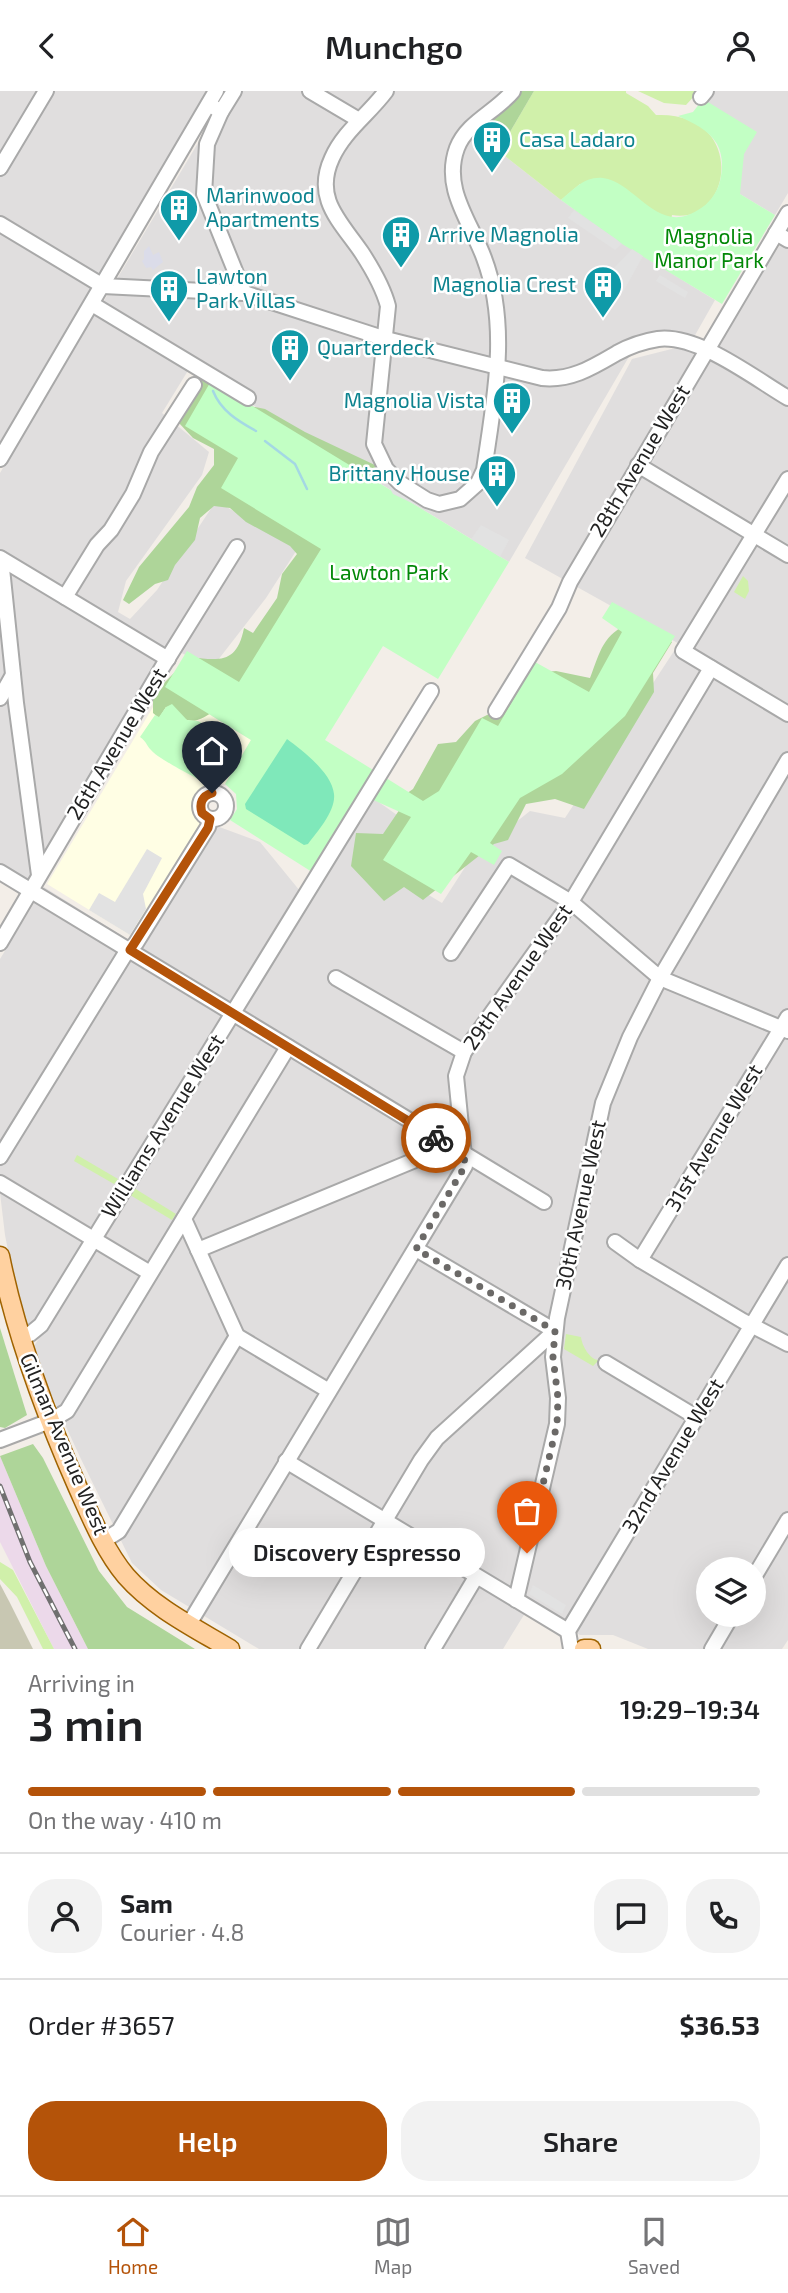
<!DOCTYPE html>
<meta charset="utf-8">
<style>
:root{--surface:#fff;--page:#f2f2f2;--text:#202124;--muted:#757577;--line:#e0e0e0;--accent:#b45309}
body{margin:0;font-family:"Exo 2",sans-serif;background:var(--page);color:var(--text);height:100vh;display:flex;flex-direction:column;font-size:26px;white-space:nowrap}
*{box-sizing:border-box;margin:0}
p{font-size:23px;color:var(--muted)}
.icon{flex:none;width:38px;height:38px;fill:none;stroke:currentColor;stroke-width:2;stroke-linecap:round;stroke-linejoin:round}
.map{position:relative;height:1558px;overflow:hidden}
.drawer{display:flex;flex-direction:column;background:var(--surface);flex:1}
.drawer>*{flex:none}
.tools{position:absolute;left:696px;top:1466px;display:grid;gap:14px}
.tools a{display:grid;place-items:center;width:70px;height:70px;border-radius:50%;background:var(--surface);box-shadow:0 7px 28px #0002;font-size:35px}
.pin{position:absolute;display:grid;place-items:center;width:60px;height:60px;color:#fff;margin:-72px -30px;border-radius:50% 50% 50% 0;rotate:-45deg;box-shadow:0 0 7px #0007}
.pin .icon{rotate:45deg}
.courier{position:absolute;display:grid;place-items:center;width:70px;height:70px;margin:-35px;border:5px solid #b45309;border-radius:50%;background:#fff;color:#222;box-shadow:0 2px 9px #0007}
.bubble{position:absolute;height:49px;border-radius:24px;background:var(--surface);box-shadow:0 7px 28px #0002;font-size:23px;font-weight:600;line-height:49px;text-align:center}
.headline em{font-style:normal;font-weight:600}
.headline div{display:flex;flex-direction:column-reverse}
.headline{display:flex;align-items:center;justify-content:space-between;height:119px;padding:0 28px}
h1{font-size:46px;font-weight:600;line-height:52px}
.bar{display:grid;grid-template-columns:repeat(4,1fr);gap:10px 7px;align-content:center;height:84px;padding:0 28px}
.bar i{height:9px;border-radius:5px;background:var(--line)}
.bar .current{background:var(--accent)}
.bar p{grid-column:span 4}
.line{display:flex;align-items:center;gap:18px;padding:0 28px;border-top:2px solid var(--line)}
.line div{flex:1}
.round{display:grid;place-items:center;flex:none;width:74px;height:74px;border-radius:28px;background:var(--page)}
.button{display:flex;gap:14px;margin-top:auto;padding:14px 28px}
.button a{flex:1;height:80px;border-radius:28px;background:var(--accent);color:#fff;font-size:28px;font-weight:600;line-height:80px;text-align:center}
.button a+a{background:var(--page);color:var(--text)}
header{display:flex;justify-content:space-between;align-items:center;height:91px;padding:0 28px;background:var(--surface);font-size:32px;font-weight:600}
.dock{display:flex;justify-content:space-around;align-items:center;height:98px;border-top:2px solid var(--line);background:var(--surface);font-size:19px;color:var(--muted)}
.dock a{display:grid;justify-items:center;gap:4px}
.dock .current{color:var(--accent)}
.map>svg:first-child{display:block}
.residential{fill:#e0dede;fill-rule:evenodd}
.industrial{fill:#ecd9ea}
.education{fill:#fffee4}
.construction{fill:#c8c7b2}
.grass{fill:#d0f0aa}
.forest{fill:#aed599}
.park{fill:#c2ffc4}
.pitch{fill:#7fe8ba}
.parking{fill:#e2e2e2}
.plaza{fill:#dbdce9}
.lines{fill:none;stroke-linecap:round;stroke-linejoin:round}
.stream{stroke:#a4d8e4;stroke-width:2.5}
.minor-casing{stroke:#a9a9a9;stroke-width:18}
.major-casing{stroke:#9f6300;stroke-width:21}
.minor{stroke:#fff;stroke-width:14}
.major{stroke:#ffd1a0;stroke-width:18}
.rail-casing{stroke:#707070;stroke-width:5}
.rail{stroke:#fff;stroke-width:2.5;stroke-dasharray:8;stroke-linecap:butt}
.done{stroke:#6b6967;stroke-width:7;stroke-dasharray:0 12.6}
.route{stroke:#b45309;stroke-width:9}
.labels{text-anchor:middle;stroke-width:5;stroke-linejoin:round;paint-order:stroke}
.culture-label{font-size:21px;fill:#0d838f;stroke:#fff;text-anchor:start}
.park-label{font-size:21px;fill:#028807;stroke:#fff}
.street-label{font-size:21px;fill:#222;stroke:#fff}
</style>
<header><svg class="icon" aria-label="back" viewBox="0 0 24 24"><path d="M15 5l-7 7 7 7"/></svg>Munchgo<svg class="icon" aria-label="person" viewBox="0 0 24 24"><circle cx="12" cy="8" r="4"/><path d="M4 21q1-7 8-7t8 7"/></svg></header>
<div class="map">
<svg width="788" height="1558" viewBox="0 0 788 1558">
<rect width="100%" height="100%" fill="#f3eee8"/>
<!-- residential -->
<g class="residential">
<path d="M0,0H208L0,356Z"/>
<path d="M229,0H508L471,41L492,55L561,109L625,154L715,209L694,246L630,264L509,471L271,326L102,213Z"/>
<path d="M694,0H788V102L775,124L740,103L703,8Z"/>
<path d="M788,141V618L692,560L525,467L632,268L723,245Z"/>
<path d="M96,220L189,278L162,322L209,361L202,384L126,490L118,521L130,528L157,499L216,410L298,457L266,507L211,578L167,554L28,790L0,772V382Z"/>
<path d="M674,560L788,629V1549L782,1558H648L613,1544H580L530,1514L503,1558H259L161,1499L132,1472L80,1366L31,1260L373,707L404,729L377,773L442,812L471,767L530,720L565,727ZM709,1479H754V1524H709Z"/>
<path d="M214,734L260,751L300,800L25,1246L5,1144L0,1102V868L44,796L138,855Z"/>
</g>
<!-- industrial -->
<path class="industrial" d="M0,1365L46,1475L88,1558H54L0,1451Z"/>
<!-- education -->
<path class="education" d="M165,596L251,649L225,693L206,694L195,713L201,731L130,844L47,793Z"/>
<!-- construction -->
<path class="construction" d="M0,1493L10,1512L33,1558H0Z"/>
<!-- grass -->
<g class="grass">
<path d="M534,0H626V2L648,15L656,24C748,20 733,135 672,124L671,131L580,93L561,109L492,55L510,41Z"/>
<path d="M638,0H694L697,2L686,14L664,12Z"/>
<path d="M743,485L748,490L749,500L745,508L734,501Z"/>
<path d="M77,1064L118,1088L114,1093L74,1070Z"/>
<path d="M134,1097L176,1123L172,1129L130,1104Z"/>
<path d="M566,1243L581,1246C582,1255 590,1269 599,1269L593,1275L564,1258Z"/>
<path d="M0,1471L13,1479L54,1558H43L17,1506L0,1488Z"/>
</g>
<!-- forest -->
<g class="forest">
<path d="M508,0H534L510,41L492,55L470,41Z"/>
<path d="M198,282L234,312L265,318L305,341L377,375L376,396L303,522L214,620C190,636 189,631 166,616L159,627L153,622V603L190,566C221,570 237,572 244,537L253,542L277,507L282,483L297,463L290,455L246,431L230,417L214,415L200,427L195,449L175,474L168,489L155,493L129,513L123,509L139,476L189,416L197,396L214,374V358L193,347L179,332L198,300Z"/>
<path d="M632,531L672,551L653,582L654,601L584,718L555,708L526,713L508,749L494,753L423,809L404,796L384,810L351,775L356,742L383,743L402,715L403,705L413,698L438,653L456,651L475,630L503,616L535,582L556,580L590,587C601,559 602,544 632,531Z"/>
<path d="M0,1237L27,1324L5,1337L0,1336Z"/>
<path d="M33,1353L43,1367L99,1480L127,1516L195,1558H88L46,1475L0,1365Z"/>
</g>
<!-- park -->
<g class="park">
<path d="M703,8L757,41L744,63L740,103L775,124L722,213L622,153L561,109C574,98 585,85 603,87C637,92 657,145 698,119C709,113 717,102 720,90C723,77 723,64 717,53C708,38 693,32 678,25L693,21Z"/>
<path d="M211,290L509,471L438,588L383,555L325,649L423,710L439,700L482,627L498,635L535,571L589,601L622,541L602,527L612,511L675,545L625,625L562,683L520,707L490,752L502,760L494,774L471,761L441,803L383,769L411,726L360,703L312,781L230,729L237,718L236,703L225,693L251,649L165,596L187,560L239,591L321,458L221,397L238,367L185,335Z"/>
<path d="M172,613L187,629L198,630L230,648L223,673L213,690L206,692C196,687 157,667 151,659C146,654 147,651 140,646L155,624L159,626L166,616Z"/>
</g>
<!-- pitch -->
<path class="pitch" d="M287,648C303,660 332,682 334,703C336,720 317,741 308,753L304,754L246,718L245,713Z"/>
<!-- parking -->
<g class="parking">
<path d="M574,119L616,148L622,153L615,159L568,127Z"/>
<path d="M632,158L643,165L623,201L611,180Z"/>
<path d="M660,184L688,201L685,207L656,190Z"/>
<path d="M388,387L433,416L431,421L393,403L386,390Z"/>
<path d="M481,434L509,449L500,466L471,448Z"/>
<path d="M147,758L162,767L143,803L146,818L130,844L89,819L99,802L115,811Z"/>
<path d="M533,1494L566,1514L562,1523L529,1503Z"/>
</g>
<!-- plaza -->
<path class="plaza" d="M149,155L153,164L159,161L163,171L153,179L151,176L146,177L142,170L144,168V160Z"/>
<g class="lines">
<!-- stream -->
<g class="stream">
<path d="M213,300C221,320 238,330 256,340"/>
<path d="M265,350L295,373L307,398"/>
</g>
<!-- minor casing -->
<g class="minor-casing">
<g id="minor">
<path d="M310,0L359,29"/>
<path d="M386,0C369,23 344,40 332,67C313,108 341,131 362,162C373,179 383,196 388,215L374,353L386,378L400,392L427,409L439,413L460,408L478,392L484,379C494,309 510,236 484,167C471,131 442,98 457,57C467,31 496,21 513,0"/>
<path d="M701,6L706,0"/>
<path d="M209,13L221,21L207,53L204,103L244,202"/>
<path d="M221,21L234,0"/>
<path d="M0,77L46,0"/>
<path d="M0,133L103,195L244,202L386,248L542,287C571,290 593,276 617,262C628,256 645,250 658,248C698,243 754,287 788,307"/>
<path d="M776,142L788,149"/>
<path d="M92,213L248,307"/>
<path d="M0,368L216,0"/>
<path d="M638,374L788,464"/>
<path d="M788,388L683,560L788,623"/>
<path d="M0,467L168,568"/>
<path d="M1,468L16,612L39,784"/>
<path d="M65,506L97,454L111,439L133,403L151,361L194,294"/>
<path d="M0,607L13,584"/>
<path d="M496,620L559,517L570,491L788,122"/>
<circle cx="213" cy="715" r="13"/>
<path d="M0,781L544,1111"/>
<path d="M0,852L163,575L237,456"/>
<path d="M451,862L509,774L571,811L660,887L788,940"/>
<path d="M336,887L464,961"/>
<path d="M0,1066L124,865L136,852L208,736L210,728"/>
<path d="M0,1092L150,1182"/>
<path d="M184,1128L237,1245L329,1300"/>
<path d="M615,1151L640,1169L743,1230L788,1253"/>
<path d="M416,1158L555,1240"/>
<path d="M198,1159L449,1055"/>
<path d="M640,1169L788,926"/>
<path d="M20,1247L30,1243L41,1234L431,600"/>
<path d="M606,1272L696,1326"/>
<path d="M0,1349L50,1330L67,1320L288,956"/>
<path d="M286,1370L568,1540"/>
<path d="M103,1450L119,1440L237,1245"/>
<path d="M754,1486L788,1429"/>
<path d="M516,1509L557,1333L558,1307L553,1266L557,1227L603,1012L630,946L660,887L788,669"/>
<path d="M189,1533L465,1075L456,985L464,961L571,811L711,577"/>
<path d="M308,1558L421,1369L437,1347L555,1240"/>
<path d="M433,1558L476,1486"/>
<path d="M571,1558L568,1540L788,1174"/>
<path d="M712,1558L732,1524"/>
</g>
</g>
<!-- major casing -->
<g class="major-casing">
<g id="major">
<path d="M0,1165C16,1245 45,1322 78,1397C91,1426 105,1460 126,1485C154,1517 195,1537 230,1558"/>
<path d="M584,1558H591"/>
</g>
</g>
<!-- minor -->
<use href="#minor" class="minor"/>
<!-- major -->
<use href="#major" class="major"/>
<!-- rail casing -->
<g class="rail-casing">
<path id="rail" d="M0,1395L30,1471L75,1558"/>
</g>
<!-- rail -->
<use href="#rail" class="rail"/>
</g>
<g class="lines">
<!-- done -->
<path class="done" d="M436,1047L464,1064L465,1075L416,1158L555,1240L553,1266L558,1307L557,1333L527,1462"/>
<!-- route -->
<path class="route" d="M212,702C202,705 199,712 202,722L210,728L208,737L130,859L436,1047"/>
</g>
<!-- icons -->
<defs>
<g id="building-pin" transform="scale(2.0125)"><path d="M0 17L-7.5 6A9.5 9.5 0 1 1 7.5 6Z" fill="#0f9aa8" stroke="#fff"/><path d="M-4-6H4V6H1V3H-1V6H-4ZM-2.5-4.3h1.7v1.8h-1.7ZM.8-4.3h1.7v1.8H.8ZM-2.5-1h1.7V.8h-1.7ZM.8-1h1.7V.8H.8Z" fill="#fff"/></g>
</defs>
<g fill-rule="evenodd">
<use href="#building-pin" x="492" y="49"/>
<use href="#building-pin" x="179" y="117"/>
<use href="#building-pin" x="401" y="144"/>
<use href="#building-pin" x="603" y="194"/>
<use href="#building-pin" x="169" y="198"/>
<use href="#building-pin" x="290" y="257"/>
<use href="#building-pin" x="512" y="310"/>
<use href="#building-pin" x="497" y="383"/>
</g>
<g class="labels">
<!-- culture labels -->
<g class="culture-label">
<text x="519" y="56">Casa Ladaro</text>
<text x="206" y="112">Marinwood<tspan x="206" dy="24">Apartments</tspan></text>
<text x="428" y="151">Arrive Magnolia</text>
<text x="196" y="193">Lawton<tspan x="196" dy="24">Park Villas</tspan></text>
<text x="576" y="201" text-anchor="end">Magnolia Crest</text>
<text x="317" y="264">Quarterdeck</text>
<text x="485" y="317" text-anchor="end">Magnolia Vista</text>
<text x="470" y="390" text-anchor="end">Brittany House</text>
</g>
<!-- park labels -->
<g class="park-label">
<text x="709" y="153">Magnolia<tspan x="709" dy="24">Manor Park</tspan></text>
<text x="389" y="489">Lawton Park</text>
</g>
<!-- street labels -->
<g class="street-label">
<text transform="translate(640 370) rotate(-59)" y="7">28th Avenue West</text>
<text transform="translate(117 653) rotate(-59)" y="7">26th Avenue West</text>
<text transform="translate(518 886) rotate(-55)" y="7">29th Avenue West</text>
<text transform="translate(163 1035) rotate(-58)" y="7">Williams Avenue West</text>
<text transform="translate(714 1047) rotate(-59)" y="7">31st Avenue West</text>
<text transform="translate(581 1114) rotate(-78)" y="7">30th Avenue West</text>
<text transform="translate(64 1353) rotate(67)" y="7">Gilman Avenue West</text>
<text transform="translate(673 1365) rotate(-59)" y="7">32nd Avenue West</text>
</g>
</g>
</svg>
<div class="tools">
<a><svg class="icon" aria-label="layers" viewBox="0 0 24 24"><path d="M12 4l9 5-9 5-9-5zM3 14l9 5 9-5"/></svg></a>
</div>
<div class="pin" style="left:527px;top:1462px;background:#ea580c"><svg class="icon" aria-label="bag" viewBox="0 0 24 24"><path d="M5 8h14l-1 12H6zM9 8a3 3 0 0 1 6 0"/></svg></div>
<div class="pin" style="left:212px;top:702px;background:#1f2937"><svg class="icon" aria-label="home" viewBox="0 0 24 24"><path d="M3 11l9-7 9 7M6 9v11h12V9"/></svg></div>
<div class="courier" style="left:436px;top:1047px"><svg class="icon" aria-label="bike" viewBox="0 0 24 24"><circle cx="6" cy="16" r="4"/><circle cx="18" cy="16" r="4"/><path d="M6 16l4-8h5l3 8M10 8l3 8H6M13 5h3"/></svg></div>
<div class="bubble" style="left:229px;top:1437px;width:256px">Discovery Espresso</div>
</div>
<section class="drawer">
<div class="headline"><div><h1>3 min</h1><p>Arriving in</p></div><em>19:29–19:34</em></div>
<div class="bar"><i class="current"></i><i class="current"></i><i class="current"></i><i></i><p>On the way · 410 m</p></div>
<div class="line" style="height:126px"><a class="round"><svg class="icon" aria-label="person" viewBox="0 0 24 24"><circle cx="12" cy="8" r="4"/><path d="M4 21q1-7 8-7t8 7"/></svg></a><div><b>Sam</b><p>Courier · 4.8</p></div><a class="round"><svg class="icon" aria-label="chat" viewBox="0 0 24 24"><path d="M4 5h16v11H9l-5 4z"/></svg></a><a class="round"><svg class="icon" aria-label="phone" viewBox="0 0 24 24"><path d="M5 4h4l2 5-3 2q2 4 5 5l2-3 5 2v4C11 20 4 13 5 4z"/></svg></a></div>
<div class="line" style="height:91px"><div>Order #3657</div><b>$36.53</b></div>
<div class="button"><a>Help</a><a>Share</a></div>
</section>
<nav class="dock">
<a class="current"><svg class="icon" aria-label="home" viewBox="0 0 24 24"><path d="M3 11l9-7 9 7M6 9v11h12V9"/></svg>Home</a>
<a><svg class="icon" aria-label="map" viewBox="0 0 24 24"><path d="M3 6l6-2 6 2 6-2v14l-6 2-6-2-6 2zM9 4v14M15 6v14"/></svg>Map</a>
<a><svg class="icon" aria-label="saved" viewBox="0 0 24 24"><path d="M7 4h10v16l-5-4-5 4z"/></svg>Saved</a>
</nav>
